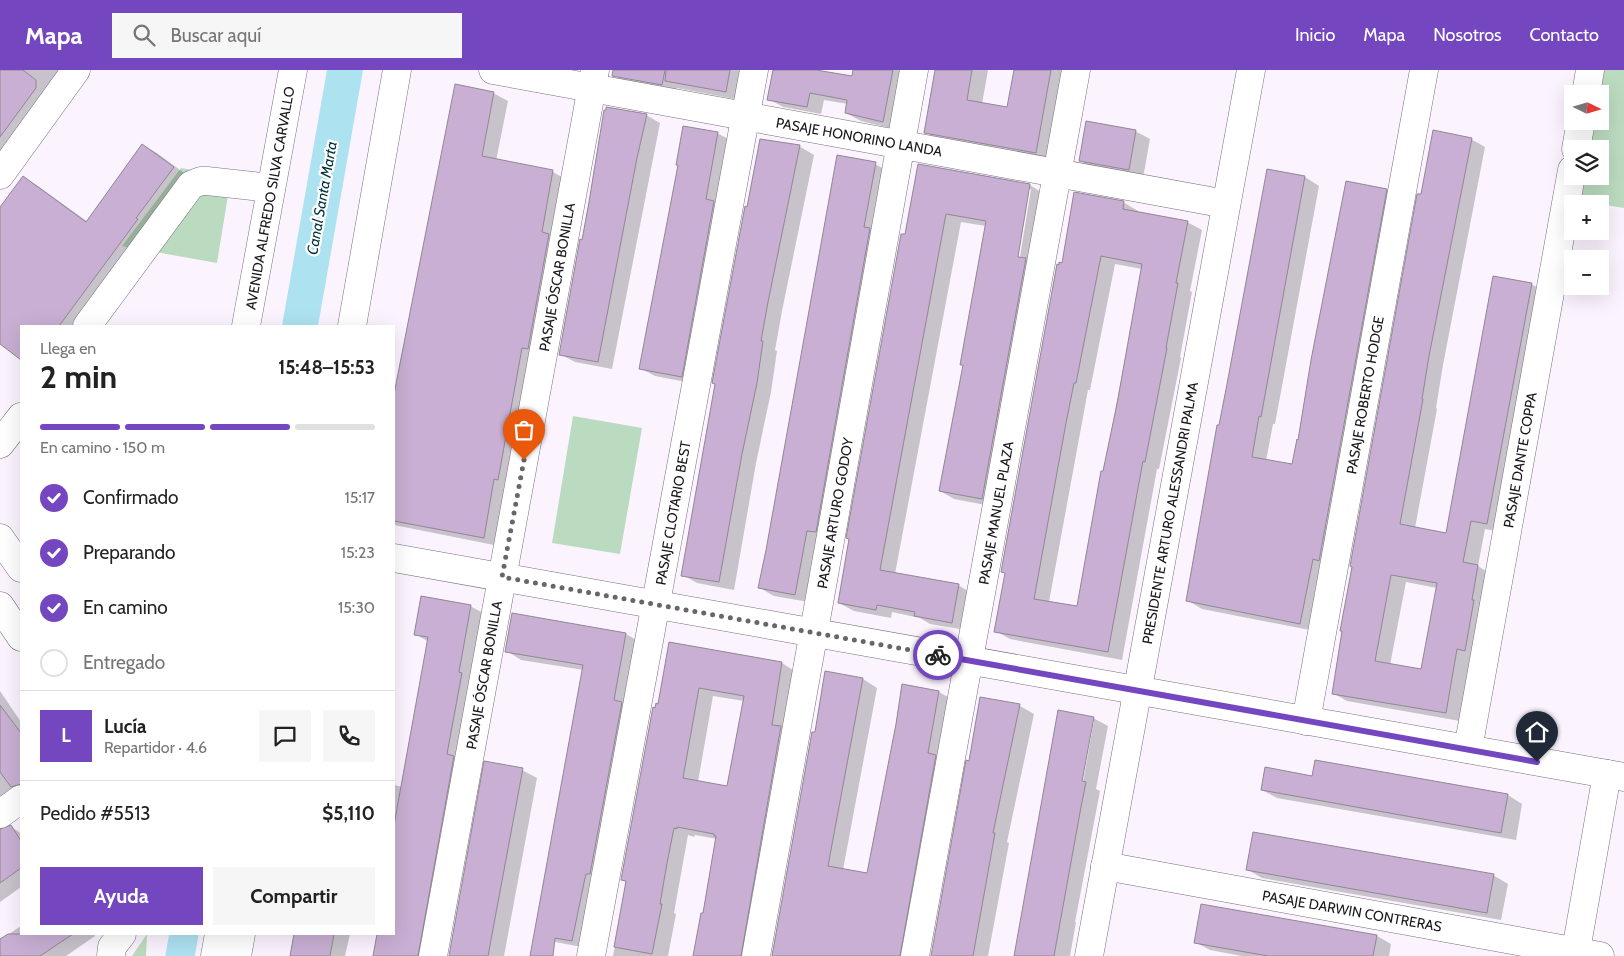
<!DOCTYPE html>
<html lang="es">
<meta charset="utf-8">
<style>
:root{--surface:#fff;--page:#f6f6f6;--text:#222;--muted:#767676;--line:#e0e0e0;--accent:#7447c0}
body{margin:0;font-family:Cabin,sans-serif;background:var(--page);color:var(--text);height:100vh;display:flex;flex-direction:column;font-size:19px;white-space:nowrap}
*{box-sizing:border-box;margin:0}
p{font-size:16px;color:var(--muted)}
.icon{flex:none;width:28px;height:28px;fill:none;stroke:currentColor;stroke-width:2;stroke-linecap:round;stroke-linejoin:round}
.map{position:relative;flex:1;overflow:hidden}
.drawer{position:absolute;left:20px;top:255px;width:375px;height:610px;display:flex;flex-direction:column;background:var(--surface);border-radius:0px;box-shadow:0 5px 20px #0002}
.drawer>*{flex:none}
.needle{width:32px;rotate:95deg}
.buttons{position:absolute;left:1564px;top:15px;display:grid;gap:10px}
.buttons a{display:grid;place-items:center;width:45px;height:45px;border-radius:0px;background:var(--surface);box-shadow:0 5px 20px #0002;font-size:25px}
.pin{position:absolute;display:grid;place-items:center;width:42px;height:42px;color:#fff;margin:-51px -21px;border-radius:50% 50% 50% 0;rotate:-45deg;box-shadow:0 0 5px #0007}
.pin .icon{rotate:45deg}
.courier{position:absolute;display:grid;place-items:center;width:50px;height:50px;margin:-25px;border:4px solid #7447c0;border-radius:50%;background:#fff;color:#222;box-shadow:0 1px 6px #0007}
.overview em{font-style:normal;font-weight:800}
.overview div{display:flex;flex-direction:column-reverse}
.overview{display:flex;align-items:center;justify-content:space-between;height:85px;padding:0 20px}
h1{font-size:32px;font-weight:800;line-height:38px}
.bar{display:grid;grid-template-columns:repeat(4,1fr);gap:8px 5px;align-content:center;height:60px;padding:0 20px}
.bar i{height:6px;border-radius:4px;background:var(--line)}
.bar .on{background:var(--accent)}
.bar p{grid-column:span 4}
.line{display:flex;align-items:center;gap:12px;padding:0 20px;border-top:1px solid var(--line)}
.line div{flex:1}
.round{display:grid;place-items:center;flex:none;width:52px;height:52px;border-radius:0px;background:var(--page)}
ol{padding:0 20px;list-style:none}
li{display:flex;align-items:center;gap:15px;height:55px}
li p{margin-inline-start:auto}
li .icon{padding:5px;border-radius:50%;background:var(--accent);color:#fff;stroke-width:4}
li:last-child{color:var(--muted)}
li i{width:28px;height:28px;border:2px solid var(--line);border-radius:50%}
.cta{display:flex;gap:10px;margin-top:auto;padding:10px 20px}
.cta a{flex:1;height:58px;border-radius:0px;background:var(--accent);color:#fff;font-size:20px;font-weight:800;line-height:58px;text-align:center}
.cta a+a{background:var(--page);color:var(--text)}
header{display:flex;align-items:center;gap:30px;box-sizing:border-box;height:70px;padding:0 25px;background:var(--accent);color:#fff}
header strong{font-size:24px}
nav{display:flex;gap:28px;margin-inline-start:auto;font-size:18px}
.search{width:350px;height:45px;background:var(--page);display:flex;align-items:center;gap:12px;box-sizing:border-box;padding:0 18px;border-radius:0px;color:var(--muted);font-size:19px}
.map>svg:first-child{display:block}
.green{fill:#bbdbc0}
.water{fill:#ade2f1}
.shadow{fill:#0003;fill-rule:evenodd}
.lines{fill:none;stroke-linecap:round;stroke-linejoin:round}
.canal{stroke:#ade2f1;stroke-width:29}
.building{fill:#c8afd3;stroke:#908794;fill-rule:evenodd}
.minor-casing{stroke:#776f7b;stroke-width:29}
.minor{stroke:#fff;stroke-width:28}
.done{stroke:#69656b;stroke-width:5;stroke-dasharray:0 9}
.route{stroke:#7447c0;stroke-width:6}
.labels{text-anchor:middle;stroke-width:4.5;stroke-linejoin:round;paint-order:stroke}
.street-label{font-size:14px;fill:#1b181c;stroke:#fff}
.water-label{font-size:15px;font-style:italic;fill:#00333e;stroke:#fff}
</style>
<header>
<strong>Mapa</strong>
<div class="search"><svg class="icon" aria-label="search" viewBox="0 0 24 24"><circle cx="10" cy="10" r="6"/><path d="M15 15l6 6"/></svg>Buscar aquí</div>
<nav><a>Inicio</a><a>Mapa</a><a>Nosotros</a><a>Contacto</a></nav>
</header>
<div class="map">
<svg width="1624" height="886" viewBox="0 0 1624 886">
<rect width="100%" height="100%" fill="#fbf3fe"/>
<!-- green -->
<g class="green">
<path d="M1602,0H1624V138L1581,131L1585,106H1600V79H1589L1594,51H1600V24H1598Z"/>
<path d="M181,98L231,107L217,193L122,176Z"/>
<path d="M573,346L642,358L620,484L552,473Z"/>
<path d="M147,864L146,886H132Z"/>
</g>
<!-- water -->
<path class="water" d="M327,0H363L318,256H282Z"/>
<!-- shadow -->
<g class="shadow">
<path d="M0,0H69L0,94Z"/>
<path d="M614,0H745L740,30L677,18L676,22L628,14L613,5Z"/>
<path d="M774,0H809L852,8L854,0H909L898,60L861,51L846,43L848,34L824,30L821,44L783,37L769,29Z"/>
<path d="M936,0H988L982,34L1008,38L1015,0H1069L1050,91L940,71L925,62Z"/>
<path d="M493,23L508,31L496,91L553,102L567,110L499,476L394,455V336L405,272Z"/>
<path d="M646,45L660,53L612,299L575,292L560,284L583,171Z"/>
<path d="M1135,61L1150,69L1143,108L1095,99L1080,91Z"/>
<path d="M717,63L732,71L696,314L655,306L640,298Z"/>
<path d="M1471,69L1485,77L1443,295L1436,338L1437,339L1415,458L1447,464L1531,214L1546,222L1502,462L1485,459L1478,496L1492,505L1460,651L1347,631L1333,623L1422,125ZM1406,512L1437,518L1422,600L1390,595Z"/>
<path d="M143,75L157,83L188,106L79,256H21V289L0,273V139L23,107L38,116L88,152Z"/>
<path d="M799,76L814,85L782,241L775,280L777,281L771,322L756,393L734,520L697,513L683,505Z"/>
<path d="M875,94L890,102L809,532L774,526L760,518Z"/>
<path d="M919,95L1030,115L1044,124L996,437L954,429L940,421L964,296L961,294L986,156L961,152L895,504L958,515L973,524L966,560L930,554L920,548L892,542L891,548L854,541L839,533ZM1028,119H1031L1019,193H1016Z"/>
<path d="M1268,100L1305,107L1319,116L1275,354H1273L1266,391L1293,396L1299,371L1386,120L1401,128L1315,561L1202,539L1187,530Z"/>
<path d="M1123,132L1138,141L1137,143L1187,152L1202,160L1190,221L1192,222L1180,287L1181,288L1159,399H1157L1122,590L1010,569L996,561L1063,194ZM1115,194L1142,199L1078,538L1049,532L1088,320H1090Z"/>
<path d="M470,536L485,544L433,886H374L378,864H394V715L403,717L429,572L415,564Z"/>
<path d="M626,564L640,572L587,878L550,871L584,600L521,590L507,581Z"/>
<path d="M670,574L782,593L796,602L756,886H694L704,845L717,769L695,765L694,767L688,765L674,843L676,844L668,886H613L627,812L622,810L656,639L659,635ZM713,626L744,631L728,718L698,712Z"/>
<path d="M863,609L877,618L843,800L868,804L939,622L953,630L915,886H773L816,664Z"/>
<path d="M0,621L21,652V726L0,746Z"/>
<path d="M1020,636L1034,644L1007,772L1009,773L988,886H932L970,692Z"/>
<path d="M1059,642L1093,648L1108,656L1096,719L1100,721L1075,852H1076L1070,886H1015ZM1092,651H1094L1082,717H1080Z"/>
<path d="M1316,691L1508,725L1522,734L1516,770L1277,728L1262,720L1313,707Z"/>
<path d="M522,700L537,708L504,886H450Z"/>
<path d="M11,757L21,763V817L0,832V758L1,761Z"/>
<path d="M1248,800L1493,805L1508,814L1501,850L1262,808Z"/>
<path d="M21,856V864H94L95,866L66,886H0V870Z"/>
<path d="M295,864H350L345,886H295L291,884Z"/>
<path d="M1377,866L1391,874L1389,886H1242L1210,880L1195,872Z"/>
</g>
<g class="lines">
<!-- canal -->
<path class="canal" d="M180,886L184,864"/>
</g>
<!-- building -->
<g class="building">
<path d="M0,0H23L36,10V18L0,67Z"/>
<path d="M613,0H665L662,15L612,6Z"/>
<path d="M666,0H730L726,22L665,11Z"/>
<path d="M773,0H816L852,6L853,0H893L883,52L845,43L847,30L810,23L807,37L767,30Z"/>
<path d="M935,0H972L967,30L1007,37L1014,0H1051L1036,83L924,63Z"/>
<path d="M455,14L494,22L482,86L553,100L542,162L549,164L528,279L522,278L498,410L494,409L484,468L394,451V324Z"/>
<path d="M606,37L647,44L637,88L598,292L559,285L580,169L582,170L589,132L604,40H606Z"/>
<path d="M1086,51L1136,60L1129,100L1079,91Z"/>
<path d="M683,56L718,62L706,129L714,131L682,307L639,299L678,95H676Z"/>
<path d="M1433,60L1472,68L1429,286L1422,329H1423L1400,454L1446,463L1493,206L1532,213L1487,454L1471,451L1463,492L1478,495L1472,530H1474L1465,581L1457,579L1446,643L1332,624L1342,561H1340L1352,497L1350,496L1417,124H1421ZM1391,505L1437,513L1421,599L1375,591Z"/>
<path d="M760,69L800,75L768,232L761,271H763L757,313L742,384L719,512L681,506L715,314L712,313L745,136L747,137Z"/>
<path d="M142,74L174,97L136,148L138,149L59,256H21V290L0,274V137L23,106L86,152Z"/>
<path d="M837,85L876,92L864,157L870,158L816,462L807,461L795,525L758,518L766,480Z"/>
<path d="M918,94L1030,114L1018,187L1026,188L982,429L939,421L963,295H960L986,151L946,144L880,500L959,514L952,553L914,546L915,542L877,535L876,540L838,533L849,469L846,468L901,164H905Z"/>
<path d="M1267,99L1305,106L1261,347L1259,346L1252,387L1292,394L1297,369L1298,370L1311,290L1346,111L1387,119L1319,491L1313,489L1300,554L1186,531L1217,355H1219L1227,314Z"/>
<path d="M1074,122L1124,131L1123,139L1188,151L1176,213H1178L1166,278H1167L1145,392L1143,391L1108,582L994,562L1005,503L1001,502L1057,194L1059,195V192L1062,193ZM1101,186L1142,194L1117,334L1103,401H1101L1077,536L1034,529L1066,353L1074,313H1076Z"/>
<path d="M421,526L471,535L459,602L462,603L447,684L454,686L418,886H373L377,864H394V755L428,567L414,565Z"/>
<path d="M512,543L626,563L614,630L622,632L590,804H586L585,808L572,871L555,868L553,886H530L583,595L505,582Z"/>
<path d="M669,572L782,592L772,655L781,656L741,886H693L701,843H703L716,766H714V764L677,757V759L674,758L667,793L660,834H662L652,884L614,877L626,811L621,810L653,637L655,638L656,633L658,634ZM699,618L744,626L727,716L683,708Z"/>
<path d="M825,601L863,608L828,796L867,803L896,654L902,614L939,621L928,683L936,685L900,886H772L812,662H815Z"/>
<path d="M980,627L1020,634L993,763H995L973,886H931L966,690L969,691Z"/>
<path d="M0,635L21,663V714L11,717L0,702Z"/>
<path d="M1058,640L1094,647L1082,711L1086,712L1081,737L1054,886H1014Z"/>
<path d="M1315,690L1508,724L1501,763L1261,720L1265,697L1312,706Z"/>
<path d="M484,691L523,698L518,725L488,886H449Z"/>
<path d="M11,755L21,771V798L0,813V759Z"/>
<path d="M1253,762L1494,804L1487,843L1246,800Z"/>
<path d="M1201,834L1377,865L1373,886H1268L1194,873Z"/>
<path d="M8,864H73L40,886H0V869Z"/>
<path d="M294,864H334L330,886H290Z"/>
</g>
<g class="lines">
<!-- minor casing -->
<g class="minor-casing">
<g id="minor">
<path d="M493,0L1226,134"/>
<path d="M1586,24L1590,0"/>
<path d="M1576,79L1581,51"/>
<path d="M0,105L76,0"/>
<path d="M87,256L191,115L201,111H207L271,118"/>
<path d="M246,256L293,0"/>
<path d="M352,256L397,0"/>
<path d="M0,374L21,347"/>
<path d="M0,468L21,498"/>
<path d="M394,488L1624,707"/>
<path d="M0,536L21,567"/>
<path d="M1306,651L1424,0"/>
<path d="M1468,679L1572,100"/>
<path d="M0,744L21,729"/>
<path d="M1105,796L1600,886"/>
<path d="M111,886L112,877L122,864"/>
<path d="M215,886L219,864"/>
<path d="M237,886L241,864"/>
<path d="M433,886L595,0"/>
<path d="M591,886L754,0"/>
<path d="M756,886L914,0"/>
<path d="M915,886L1076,0"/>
<path d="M1089,886L1251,0"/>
<path d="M1575,886L1607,704"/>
</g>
</g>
<!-- minor -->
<use href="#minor" class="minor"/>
</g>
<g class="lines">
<!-- done -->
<path class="done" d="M524,390L502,507L938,585"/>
<!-- route -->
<path class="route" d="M938,585L1537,692"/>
</g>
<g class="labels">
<!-- street labels -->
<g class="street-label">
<text transform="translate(859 67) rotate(10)" y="5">PASAJE HONORINO LANDA</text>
<text transform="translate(270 128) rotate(-80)" y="5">AVENIDA ALFREDO SILVA CARVALLO</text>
<text transform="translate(557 207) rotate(-80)" y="5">PASAJE ÓSCAR BONILLA</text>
<text transform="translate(1365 325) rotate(-80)" y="5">PASAJE ROBERTO HODGE</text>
<text transform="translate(1520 390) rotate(-80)" y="5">PASAJE DANTE COPPA</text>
<text transform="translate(673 443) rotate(-80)" y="5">PASAJE CLOTARIO BEST</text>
<text transform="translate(835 443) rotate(-80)" y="5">PASAJE ARTURO GODOY</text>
<text transform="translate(996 443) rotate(-80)" y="5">PASAJE MANUEL PLAZA</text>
<text transform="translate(1170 443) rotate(-80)" y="5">PRESIDENTE ARTURO ALESSANDRI PALMA</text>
<text transform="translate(484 605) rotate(-80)" y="5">PASAJE ÓSCAR BONILLA</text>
<text transform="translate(1352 841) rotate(10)" y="5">PASAJE DARWIN CONTRERAS</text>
</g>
<!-- water labels -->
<g class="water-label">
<text transform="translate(322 128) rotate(-80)" y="5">Canal Santa Marta</text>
</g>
</g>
</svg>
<div class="buttons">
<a><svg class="needle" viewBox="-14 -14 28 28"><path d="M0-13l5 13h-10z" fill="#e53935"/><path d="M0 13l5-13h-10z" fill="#767676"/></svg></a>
<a><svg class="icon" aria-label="layers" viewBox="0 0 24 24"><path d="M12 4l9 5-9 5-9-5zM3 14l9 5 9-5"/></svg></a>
<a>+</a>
<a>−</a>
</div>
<div class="pin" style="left:524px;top:390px;background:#ea580c"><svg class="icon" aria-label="bag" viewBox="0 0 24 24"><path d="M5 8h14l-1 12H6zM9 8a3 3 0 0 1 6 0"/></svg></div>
<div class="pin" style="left:1537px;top:692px;background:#1f2937"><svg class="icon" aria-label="home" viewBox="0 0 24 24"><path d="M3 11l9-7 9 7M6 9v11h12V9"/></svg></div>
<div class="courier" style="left:938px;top:585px"><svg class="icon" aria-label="bike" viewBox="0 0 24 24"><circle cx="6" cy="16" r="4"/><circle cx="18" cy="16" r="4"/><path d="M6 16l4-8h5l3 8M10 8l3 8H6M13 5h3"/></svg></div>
<section class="drawer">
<div class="overview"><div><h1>2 min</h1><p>Llega en</p></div><em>15:48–15:53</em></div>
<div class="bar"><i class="on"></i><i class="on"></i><i class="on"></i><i></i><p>En camino · 150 m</p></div>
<ol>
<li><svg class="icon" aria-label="check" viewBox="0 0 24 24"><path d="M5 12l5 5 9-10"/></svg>Confirmado<p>15:17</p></li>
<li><svg class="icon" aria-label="check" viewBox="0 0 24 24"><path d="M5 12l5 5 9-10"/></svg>Preparando<p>15:23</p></li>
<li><svg class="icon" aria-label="check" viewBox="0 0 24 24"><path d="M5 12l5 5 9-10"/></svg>En camino<p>15:30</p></li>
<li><i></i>Entregado</li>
</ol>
<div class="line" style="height:90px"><b class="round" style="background:var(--accent);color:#fff">L</b><div><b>Lucía</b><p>Repartidor · 4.6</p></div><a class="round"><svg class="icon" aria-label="chat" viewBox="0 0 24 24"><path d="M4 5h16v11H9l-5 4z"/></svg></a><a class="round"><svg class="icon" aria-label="phone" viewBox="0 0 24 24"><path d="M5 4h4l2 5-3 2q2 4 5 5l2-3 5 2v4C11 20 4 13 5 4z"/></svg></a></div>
<div class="line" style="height:65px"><div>Pedido #5513</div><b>$5,110</b></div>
<div class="cta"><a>Ayuda</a><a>Compartir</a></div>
</section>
</div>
